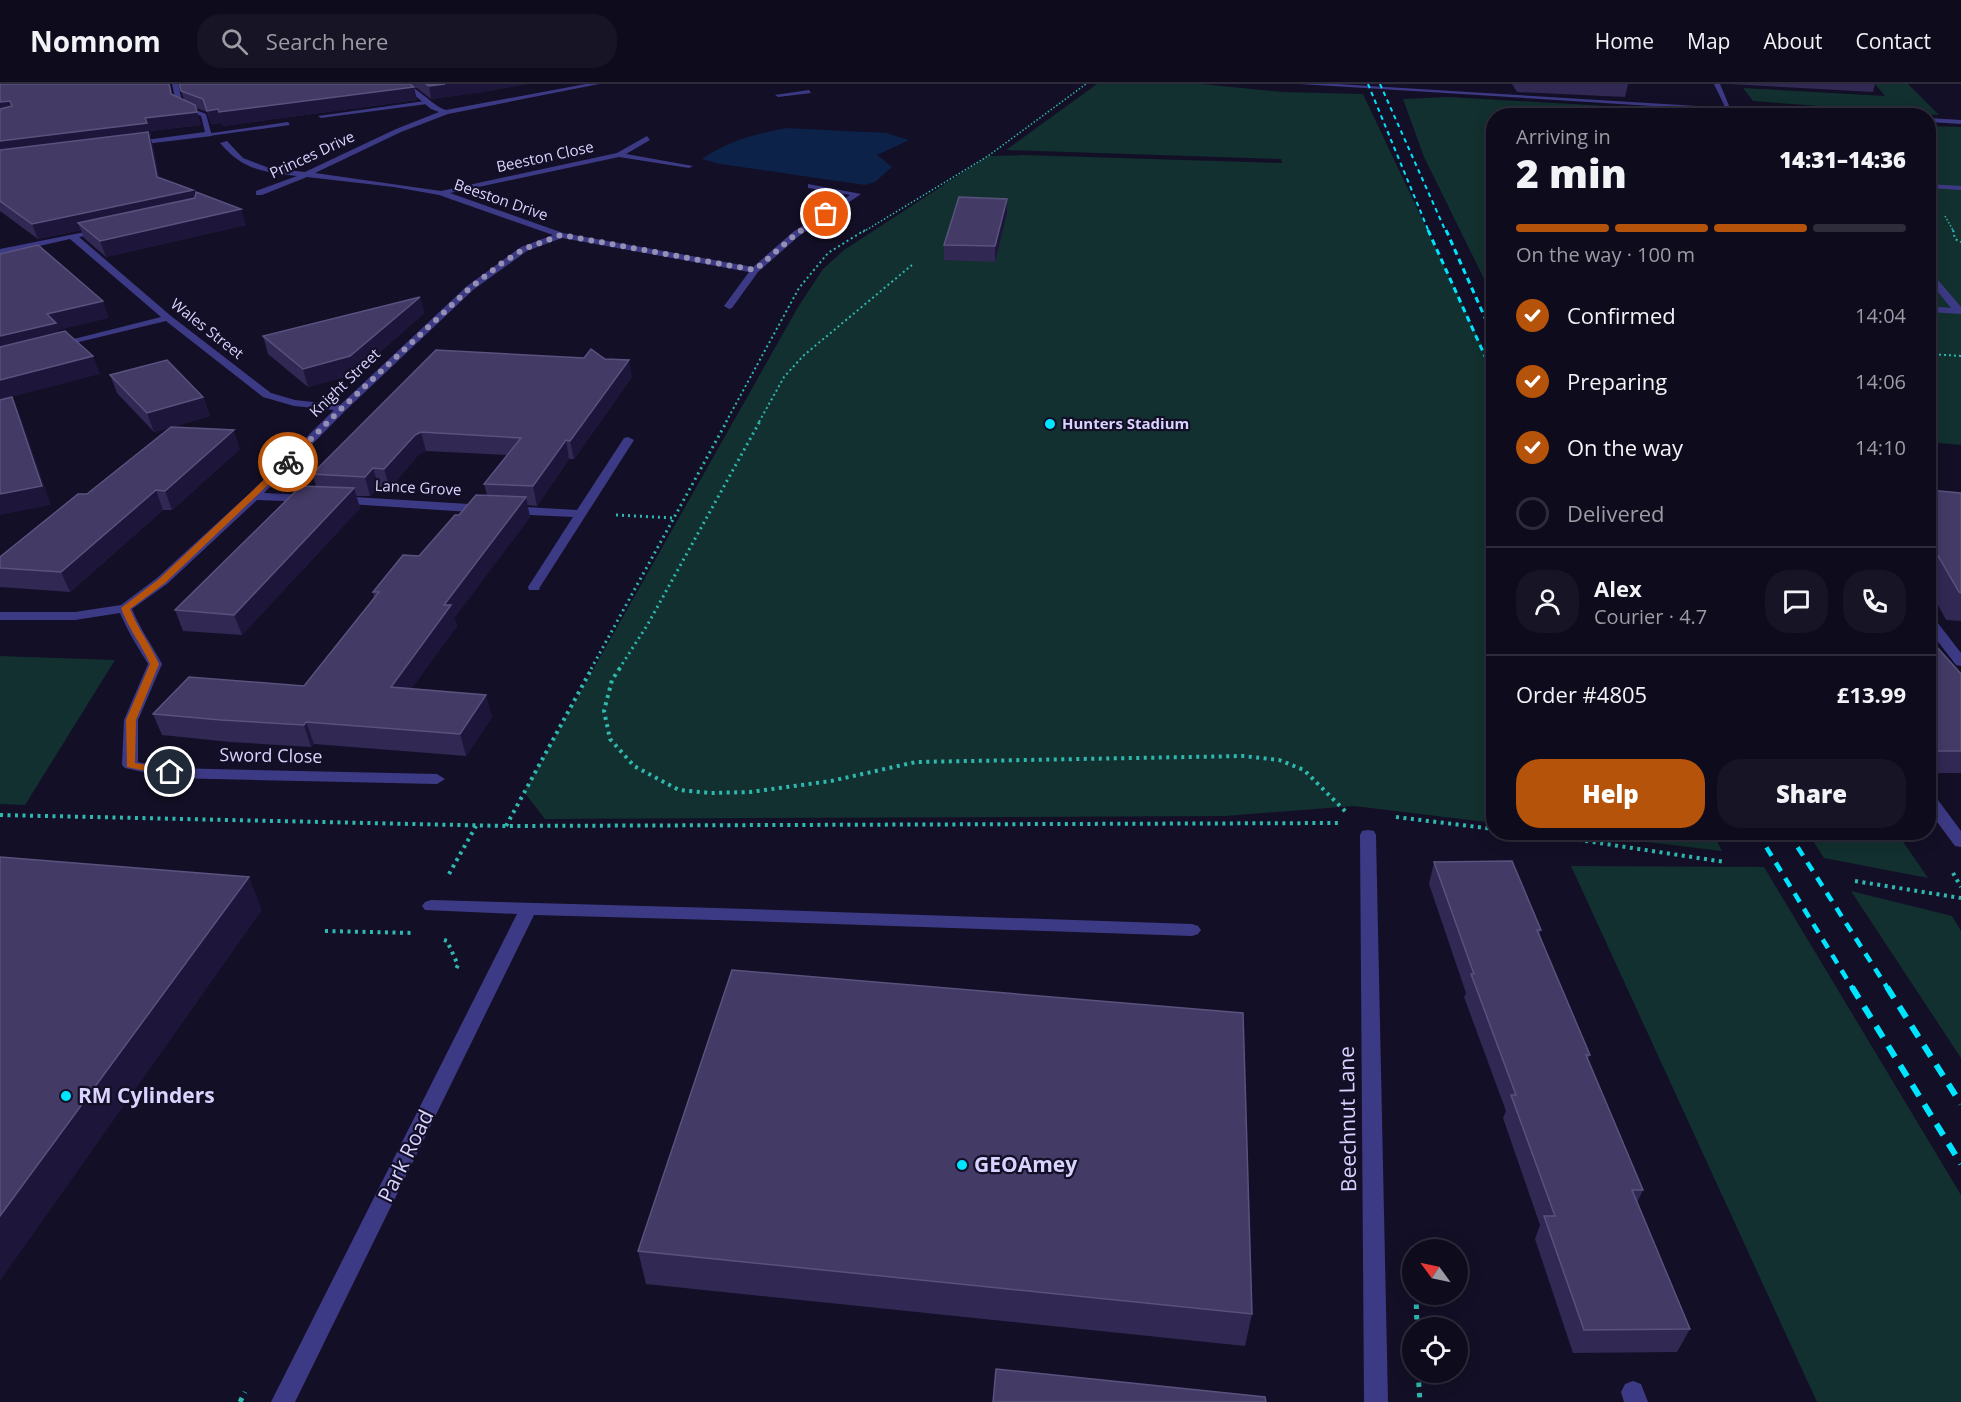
<!DOCTYPE html>
<meta charset="utf-8">
<style>
:root{--surface:#0e0b1c;--page:#171425;--text:#f1f3f6;--muted:#9b9ba3;--line:#2e2b3b;--accent:#b45309}
body{margin:0;font-family:"Open Sans",sans-serif;background:var(--page);color:var(--text);height:100vh;display:flex;flex-direction:column;font-size:22px;white-space:nowrap}
*{box-sizing:border-box;margin:0}
p{font-size:20px;color:var(--muted)}
.icon{flex:none;width:33px;height:33px;fill:none;stroke:currentColor;stroke-width:2;stroke-linecap:round;stroke-linejoin:round}
.map{position:relative;flex:1;overflow:hidden}
.details{position:absolute;left:1486px;top:24px;width:450px;height:732px;display:flex;flex-direction:column;background:var(--surface);border-radius:24px;box-shadow:0 3px 15px #0003,0 0 0 2px var(--line)}
.details>*{flex:none}
.needle{width:39px;rotate:303deg}
.buttons{position:absolute;left:1402px;top:1155px;display:grid;gap:12px}
.buttons a{display:grid;place-items:center;width:66px;height:66px;border-radius:50%;background:var(--surface);box-shadow:0 3px 15px #0003,0 0 0 2px var(--line);font-size:30px}
.pin{position:absolute;display:grid;place-items:center;width:51px;height:51px;color:#fff;margin:-26px;border:3px solid #fff;border-radius:50%;box-shadow:0 2px 6px #0007}
.courier{position:absolute;display:grid;place-items:center;width:60px;height:60px;margin:-30px;border:4px solid #b45309;border-radius:50%;background:#fff;color:#222;box-shadow:0 2px 8px #0007}
.headline em{font-style:normal;font-weight:800}
.headline div{display:flex;flex-direction:column-reverse}
.headline{display:flex;align-items:center;justify-content:space-between;height:102px;padding:0 30px}
h1{font-size:39px;font-weight:800;line-height:45px}
.bar{display:grid;grid-template-columns:repeat(4,1fr);gap:9px 6px;align-content:center;height:72px;padding:0 30px}
.bar i{height:8px;border-radius:4px;background:var(--line)}
.bar .on{background:var(--accent)}
.bar p{grid-column:span 4}
.line{display:flex;align-items:center;gap:15px;padding:0 30px;border-top:2px solid var(--line)}
.line div{flex:1}
.round{display:grid;place-items:center;flex:none;width:63px;height:63px;border-radius:24px;background:var(--page)}
ol{padding:0 30px;list-style:none}
li{display:flex;align-items:center;gap:18px;height:66px}
li p{margin-inline-start:auto}
li .icon{padding:6px;border-radius:50%;background:var(--accent);color:#fff;stroke-width:4}
li:last-child{color:var(--muted)}
li i{width:33px;height:33px;border:3px solid var(--line);border-radius:50%}
.button{display:flex;gap:12px;margin-top:auto;padding:12px 30px}
.button a{flex:1;height:69px;border-radius:24px;background:var(--accent);color:#fff;font-size:24px;font-weight:800;line-height:69px;text-align:center}
.button a+a{background:var(--page);color:var(--text)}
header{display:flex;align-items:center;gap:36px;box-sizing:border-box;height:84px;padding:0 30px;background:var(--surface);border-bottom:2px solid var(--line)}
header strong{font-size:28px}
nav{display:flex;gap:33px;margin-inline-start:auto;font-size:21px}
.search{width:420px;height:54px;background:var(--page);display:flex;align-items:center;gap:15px;box-sizing:border-box;padding:0 21px;border-radius:24px;color:var(--muted);font-size:22px}
.map>svg:first-child{display:block}
.green{fill:#12302f}
.water{fill:#0c2248}
.lines{fill:none;stroke-linecap:round;stroke-linejoin:round}
.path-far4{stroke:#2fb8b0;stroke-width:1.5;stroke-dasharray:1.5 2;stroke-linecap:butt}
.path-far3{stroke:#2fb8b0;stroke-width:2;stroke-dasharray:2 3;stroke-linecap:butt}
.path-far2{stroke:#2fb8b0;stroke-width:3;stroke-dasharray:2 4;stroke-linecap:butt}
.path-far1{stroke:#2fb8b0;stroke-width:4;stroke-dasharray:3 4.5;stroke-linecap:butt}
.path{stroke:#2fb8b0;stroke-width:5;stroke-dasharray:4.5 6;stroke-linecap:butt}
.lane{fill:#3d3a85;fill-rule:evenodd}
.street{fill:#3d3a85;fill-rule:evenodd}
.rail-far3{stroke:#00e5ff;stroke-width:2;stroke-dasharray:4.5 4;stroke-linecap:butt}
.rail-far2{stroke:#00e5ff;stroke-width:3;stroke-dasharray:6 4.5;stroke-linecap:butt}
.rail-far1{stroke:#00e5ff;stroke-width:4.5;stroke-dasharray:10 8;stroke-linecap:butt}
.rail{stroke:#00e5ff;stroke-width:6;stroke-dasharray:13 10;stroke-linecap:butt}
.wall{fill:#312854}
.shaded-wall{fill:#1d163a}
.building{fill:#433a66;stroke:#5a527e;stroke-width:1.5}
.route{fill:#b45309}
.done{stroke:#948fb3;stroke-width:6;stroke-dasharray:0 10.8}
.poi-dot{fill:#00e5ff;stroke:#130f26;stroke-width:2}
.labels{text-anchor:middle;stroke-width:4.5;stroke-linejoin:round;paint-order:stroke}
.far-street-label{font-size:15px;fill:#d9d4ff;stroke:#130f26}
.far-poi-label{font-size:15px;font-weight:bold;fill:#d9d4ff;stroke:#130f26;text-anchor:start}
.street-label{font-size:18px;fill:#d9d4ff;stroke:#130f26}
.near-poi-label{font-size:21px;font-weight:bold;fill:#d9d4ff;stroke:#130f26;text-anchor:start}
.near-street-label{font-size:21px;fill:#d9d4ff;stroke:#130f26}
</style>
<header>
<strong>Nomnom</strong>
<div class="search"><svg class="icon" aria-label="search" viewBox="0 0 24 24"><circle cx="10" cy="10" r="6"/><path d="M15 15l6 6"/></svg>Search here</div>
<nav><a>Home</a><a>Map</a><a>About</a><a>Contact</a></nav>
</header>
<div class="map">
<svg width="1961" height="1318" viewBox="0 0 1961 1318">
<rect width="100%" height="100%" fill="#130f26"/>
<!-- green -->
<g class="green">
<path d="M1097,0H1201L1283,8L1363,10L1494,287V739L1354,722L1225,732L545,735L524,708L798,223L823,185L844,166L988,72L1023,71L1282,79L1281,75L1006,66Z"/>
<path d="M1875,0H1908L1939,31L1753,17L1743,4L1885,12Z"/>
<path d="M1448,13L1762,31L1494,32V215L1424,73L1403,15Z"/>
<path d="M1929,42L1961,43V361L1929,358Z"/>
<path d="M0,572L115,576L25,721L0,720Z"/>
<path d="M1572,749H1713L1722,767Z"/>
<path d="M1808,749H1897L1928,794L1824,774Z"/>
<path d="M1571,782L1764,783L1961,1111V1318H1817Z"/>
<path d="M1851,807L1952,832L1961,847V974Z"/>
</g>
<!-- water -->
<path class="water" d="M786,44L886,49L909,56L877,71L892,83L875,98L865,101L720,80L702,75C727,57 756,50 786,44Z"/>
<g class="lines">
<!-- path-far4 -->
<g class="path-far4">
<path d="M1945,132L1954,148"/>
<path d="M863,148L988,72L1086,0"/>
</g>
<!-- path-far3 -->
<g class="path-far3">
<path d="M1953,146L1955,155L1961,158"/>
<path d="M1929,270L1961,272"/>
<path d="M726,338L799,204L828,169L865,146"/>
<path d="M759,338L784,293L803,272L912,181"/>
</g>
<!-- path-far2 -->
<g class="path-far2">
<path d="M616,431L674,434"/>
<path d="M591,585L727,337"/>
<path d="M619,585L648,540L760,337"/>
</g>
<!-- path-far1 -->
<g class="path-far1">
<path d="M620,584L612,596L604,627L610,655L634,682L679,706L711,709L750,708L831,697L916,678L1243,672L1279,676L1304,686L1347,729"/>
<path d="M0,731L505,742L1338,739"/>
<path d="M1396,733L1494,745"/>
<path d="M506,742L592,584"/>
<path d="M1526,748L1725,778"/>
<path d="M1953,789L1961,803"/>
<path d="M449,790L476,742"/>
<path d="M1855,797L1961,814"/>
<path d="M325,847L414,849"/>
<path d="M444,856L447,857L458,881L456,885"/>
</g>
<!-- path -->
<g class="path">
<path d="M1416,1210L1417,1244"/>
<path d="M1418,1288L1420,1318"/>
<path d="M240,1318L245,1308"/>
</g>
<!-- lane -->
<g class="lane">
<path d="M1714,0H1720L1730,24L1725,23Z"/>
<path d="M425,17L427,20L321,34L318,32Z"/>
<path d="M1822,23L1910,30L1913,32L1822,27L1802,30L1799,28Z"/>
<path d="M288,38L290,41L209,52L205,50Z"/>
<path d="M1929,100L1961,102V106L1929,104Z"/>
<path d="M1929,188L1932,189L1961,223V230L1929,228V222L1951,224L1929,197Z"/>
<path d="M1929,533L1934,534L1961,569V582L1956,581L1929,546Z"/>
<path d="M155,576L162,580L138,636V678L170,684L437,690L445,695L437,700L170,694L125,684L122,681L124,636L148,580Z"/>
<path d="M1929,711L1935,712L1961,747V763L1955,762L1929,727Z"/>
<path d="M716,824L1192,840L1198,842L1201,846L1198,850L1192,852L716,836L710,834L707,830L710,826Z"/>
<path d="M1633,1297L1641,1300L1648,1318H1624L1621,1308L1625,1300Z"/>
</g>
<!-- street -->
<g class="street">
<path d="M172,0H178L183,21L206,30L212,52L128,62L131,58L205,48L201,32L177,22Z"/>
<path d="M401,0C417,0 430,21 446,26L586,0H599L448,30L401,48L315,89L441,107L617,69L647,52L650,56L626,70L693,82L689,84L619,73L450,109L563,149L753,183L793,148L850,111L808,104V100L861,110L799,152L758,188L732,224L729,225L724,222L749,188L562,154L527,167L473,206L346,326L264,409L308,411L314,415L312,418L257,416L167,500L132,525C140,545 152,561 162,580L160,583H150C139,565 128,548 120,529L75,536H0V528H75L121,521L157,494L250,409L334,326L294,322L263,313L166,237L54,264V260L161,233L70,155L0,171V165L85,148V152L79,153L171,232L271,309L295,316L340,321L467,202L521,163L553,151L439,111L394,103L307,93L262,111H256V107L297,92C263,88 243,86 220,59L227,57L243,74L269,84L305,88L396,45L439,28L431,25Z"/>
<path d="M1300,0H1337L1861,32H1814Z"/>
<path d="M809,6L811,9L778,13L775,11Z"/>
<path d="M1929,34L1961,36V40L1929,38Z"/>
<path d="M628,353L634,356L540,503L539,506H529L528,503L573,433L509,430L503,426L509,422L577,426L624,354Z"/>
<path d="M338,412L485,421L491,425L485,429L334,419L332,416Z"/>
<path d="M1368,746L1374,747L1376,751L1388,1318H1364L1360,751L1362,747Z"/>
<path d="M431,816L716,824L722,826L725,830L722,834L716,836L534,831L295,1318H271L517,830L425,826L422,822L425,818Z"/>
</g>
<!-- rail-far3 -->
<g class="rail-far3">
<path d="M1368,0L1429,148"/>
<path d="M1380,0L1446,148"/>
</g>
<!-- rail-far2 -->
<g class="rail-far2">
<path d="M1428,146L1494,292"/>
<path d="M1446,146L1494,254"/>
</g>
<!-- rail-far1 -->
<g class="rail-far1">
<path d="M1757,748L1853,905"/>
<path d="M1788,748L1888,905"/>
</g>
<!-- rail -->
<g class="rail">
<path d="M1852,903L1961,1080"/>
<path d="M1887,903L1961,1020"/>
</g>
</g>
<!-- wall -->
<g class="wall">
<path d="M0,0H170L172,10L184,16L179,0H527L482,8L431,15L413,1L410,0L417,16L223,42L222,39L211,40L207,28L196,24L201,41L150,47L151,53H150L153,62L159,93L193,106L195,113L246,141L106,173L84,154L81,146L38,155L0,127Z"/>
<path d="M1512,0H1628L1625,13L1517,8Z"/>
<path d="M1729,0H1875L1873,8Z"/>
<path d="M1007,115V130L995,178L944,176V161Z"/>
<path d="M420,213L424,229L355,290L308,303L268,270L263,252Z"/>
<path d="M436,266L632,293L574,375H569L537,422L527,421L530,433L454,534L457,542L411,605L492,633L466,672L314,660L311,663L230,658L162,651L153,630L304,602L374,514L373,508L419,472L459,431L487,411L484,400L507,371L426,367L419,370L390,404L379,403L370,412H356L360,424L242,551L183,547L175,526L316,402L312,390Z"/>
<path d="M110,291L203,313L210,332L154,348L117,309Z"/>
<path d="M240,365L172,426H163L70,508L0,503V473L87,410Z"/>
<path d="M1929,406L1961,409V537L1946,536L1929,504Z"/>
<path d="M1929,563L1961,590V689H1929Z"/>
<path d="M1434,778L1541,846L1539,851L1590,971L1588,975L1643,1106L1637,1119L1690,1245L1677,1268L1573,1269L1535,1155L1540,1141L1503,1034L1506,1027L1464,913L1466,909L1429,800Z"/>
<path d="M638,1167L1252,1230L1245,1262L646,1200Z"/>
</g>
<!-- shaded-wall -->
<g class="shaded-wall">
<path d="M445,0H527L482,8L431,15L429,2Z"/>
<path d="M414,3L417,16L223,42L219,28Z"/>
<path d="M10,17L15,30L0,31V18Z"/>
<path d="M195,21L201,41L150,47L151,53H150L153,62L162,107L157,93L0,72V57L145,34Z"/>
<path d="M218,25L222,39L211,40L207,27Z"/>
<path d="M193,106L197,121L78,139L81,146L38,155L32,140Z"/>
<path d="M1007,115V130L995,178V162Z"/>
<path d="M241,125L246,141L106,173L100,157Z"/>
<path d="M420,213L424,229L355,290L308,303L303,285Z"/>
<path d="M103,217L109,234L59,246L63,256L0,272V252L47,230Z"/>
<path d="M93,272L100,290L12,313L20,331L51,421L0,431V296Z"/>
<path d="M629,276L632,293L574,375L570,357Z"/>
<path d="M203,313L210,332L154,348L147,329Z"/>
<path d="M234,346L240,365L172,426L165,407Z"/>
<path d="M421,348L426,367L419,370L390,404L384,385L415,351Z"/>
<path d="M566,356L569,375L537,422L533,402Z"/>
<path d="M373,384L379,403L370,412L365,393Z"/>
<path d="M354,404L360,424L242,551L234,531Z"/>
<path d="M156,406L163,426L70,508L61,488Z"/>
<path d="M526,413L530,433L454,534L457,542L397,625L391,603L444,521Z"/>
<path d="M486,611L492,633L466,672L460,650Z"/>
<path d="M306,638L314,660L311,663L304,641Z"/>
<path d="M249,793L262,826L0,1197V1132Z"/>
</g>
<!-- building -->
<g class="building">
<path d="M0,0H169L171,10L195,21L197,28L145,34L147,39L0,57V25L12,22L10,17L0,18Z"/>
<path d="M179,0H410L414,3L219,28L218,25L207,27L203,15L181,7Z"/>
<path d="M426,0H445L429,2Z"/>
<path d="M148,48L157,93L193,106L32,140L0,117V66Z"/>
<path d="M196,108L241,125L100,157L78,139L195,114Z"/>
<path d="M959,113L1007,115L995,162L944,161Z"/>
<path d="M38,161L103,217L47,230L56,239L0,252V170Z"/>
<path d="M420,213L350,272L303,285L263,252Z"/>
<path d="M65,247L93,272L0,296V263Z"/>
<path d="M591,265L605,275L629,276L570,357L566,356L533,402L484,400L521,354L421,348L415,351L384,385L373,384L365,393L312,390L436,266L584,274Z"/>
<path d="M167,276L203,313L147,329L110,291Z"/>
<path d="M12,313L42,402L0,410V316Z"/>
<path d="M171,343L234,346L165,407L156,406L61,488L0,484V473L78,410H87Z"/>
<path d="M301,402L354,404L234,531L175,526Z"/>
<path d="M1929,406L1961,409V509L1959,508L1929,456Z"/>
<path d="M476,411L526,413L444,521H451L391,603L486,611L460,650L306,638L304,641L221,636L153,630L189,593L304,602L379,508H373L403,471L419,472L455,431H459Z"/>
<path d="M1929,563H1937L1961,590V667H1933L1929,662Z"/>
<path d="M0,773L249,793L0,1132Z"/>
<path d="M1512,777L1541,846H1537L1590,971H1586L1643,1106H1632L1690,1245L1584,1246L1544,1132H1555L1511,1011H1516L1471,890H1474L1434,778Z"/>
<path d="M732,886L1243,929L1252,1230L638,1167Z"/>
<path d="M996,1285L1265,1313L1266,1318H993Z"/>
</g>
<!-- route -->
<path class="route" d="M285,376L292,378L165,499L130,525C138,545 150,560 159,580L136,636L135,679L170,685L175,688L170,692L127,683L126,636L150,580C141,559 129,546 121,524L159,495Z"/>
<g class="lines">
<!-- done -->
<path class="done" d="M288,378L342,324L470,204L502,179L524,165L561,151L755,186L796,150L826,130"/>
</g>
<!-- markers -->
<g class="poi-dot">
<circle cx="1050" cy="340" r="6"/>
<circle cx="66" cy="1012" r="6"/>
<circle cx="962" cy="1081" r="6"/>
</g>
<g class="labels">
<!-- far-street labels -->
<g class="far-street-label">
<text transform="translate(312 71) rotate(-25)" y="5">Princes Drive</text>
<text transform="translate(545 73) rotate(-12)" y="5">Beeston Close</text>
<text transform="translate(501 116) rotate(19)" y="5">Beeston Drive</text>
<text transform="translate(207 245) rotate(38)" y="5">Wales Street</text>
<text transform="translate(345 299) rotate(-44)" y="5">Knight Street</text>
<text transform="translate(418 404) rotate(3)" y="5">Lance Grove</text>
</g>
<!-- far-poi labels -->
<g class="far-poi-label">
<text x="1062" y="345">Hunters Stadium</text>
</g>
<!-- street labels -->
<g class="street-label">
<text transform="translate(271 672) rotate(1)" y="6">Sword Close</text>
</g>
<!-- near-poi labels -->
<g class="near-poi-label">
<text x="78" y="1019">RM Cylinders</text>
<text x="974" y="1088">GEOAmey</text>
</g>
<!-- near-street labels -->
<g class="near-street-label">
<text transform="translate(1348 1035) rotate(-91)" y="7">Beechnut Lane</text>
<text transform="translate(406 1072) rotate(-64)" y="7">Park Road</text>
</g>
</g>
</svg>
<div class="buttons">
<a><svg class="needle" viewBox="-14 -14 28 28"><path d="M0-13l5 13h-10z" fill="#e53935"/><path d="M0 13l5-13h-10z" fill="#9b9ba3"/></svg></a>
<a><svg class="icon" aria-label="locate" viewBox="0 0 24 24"><circle cx="12" cy="12" r="6"/><path d="M12 2v4M12 18v4M2 12h4M18 12h4"/></svg></a>
</div>
<div class="pin" style="left:826px;top:130px;background:#ea580c"><svg class="icon" aria-label="bag" viewBox="0 0 24 24"><path d="M5 8h14l-1 12H6zM9 8a3 3 0 0 1 6 0"/></svg></div>
<div class="pin" style="left:170px;top:688px;background:#1f2937"><svg class="icon" aria-label="home" viewBox="0 0 24 24"><path d="M3 11l9-7 9 7M6 9v11h12V9"/></svg></div>
<div class="courier" style="left:288px;top:378px"><svg class="icon" aria-label="bike" viewBox="0 0 24 24"><circle cx="6" cy="16" r="4"/><circle cx="18" cy="16" r="4"/><path d="M6 16l4-8h5l3 8M10 8l3 8H6M13 5h3"/></svg></div>
<section class="details">
<div class="headline"><div><h1>2 min</h1><p>Arriving in</p></div><em>14:31–14:36</em></div>
<div class="bar"><i class="on"></i><i class="on"></i><i class="on"></i><i></i><p>On the way · 100 m</p></div>
<ol>
<li><svg class="icon" aria-label="check" viewBox="0 0 24 24"><path d="M5 12l5 5 9-10"/></svg>Confirmed<p>14:04</p></li>
<li><svg class="icon" aria-label="check" viewBox="0 0 24 24"><path d="M5 12l5 5 9-10"/></svg>Preparing<p>14:06</p></li>
<li><svg class="icon" aria-label="check" viewBox="0 0 24 24"><path d="M5 12l5 5 9-10"/></svg>On the way<p>14:10</p></li>
<li><i></i>Delivered</li>
</ol>
<div class="line" style="height:108px"><a class="round"><svg class="icon" aria-label="person" viewBox="0 0 24 24"><circle cx="12" cy="8" r="4"/><path d="M4 21q1-7 8-7t8 7"/></svg></a><div><b>Alex</b><p>Courier · 4.7</p></div><a class="round"><svg class="icon" aria-label="chat" viewBox="0 0 24 24"><path d="M4 5h16v11H9l-5 4z"/></svg></a><a class="round"><svg class="icon" aria-label="phone" viewBox="0 0 24 24"><path d="M5 4h4l2 5-3 2q2 4 5 5l2-3 5 2v4C11 20 4 13 5 4z"/></svg></a></div>
<div class="line" style="height:78px"><div>Order #4805</div><b>£13.99</b></div>
<div class="button"><a>Help</a><a>Share</a></div>
</section>
</div>
